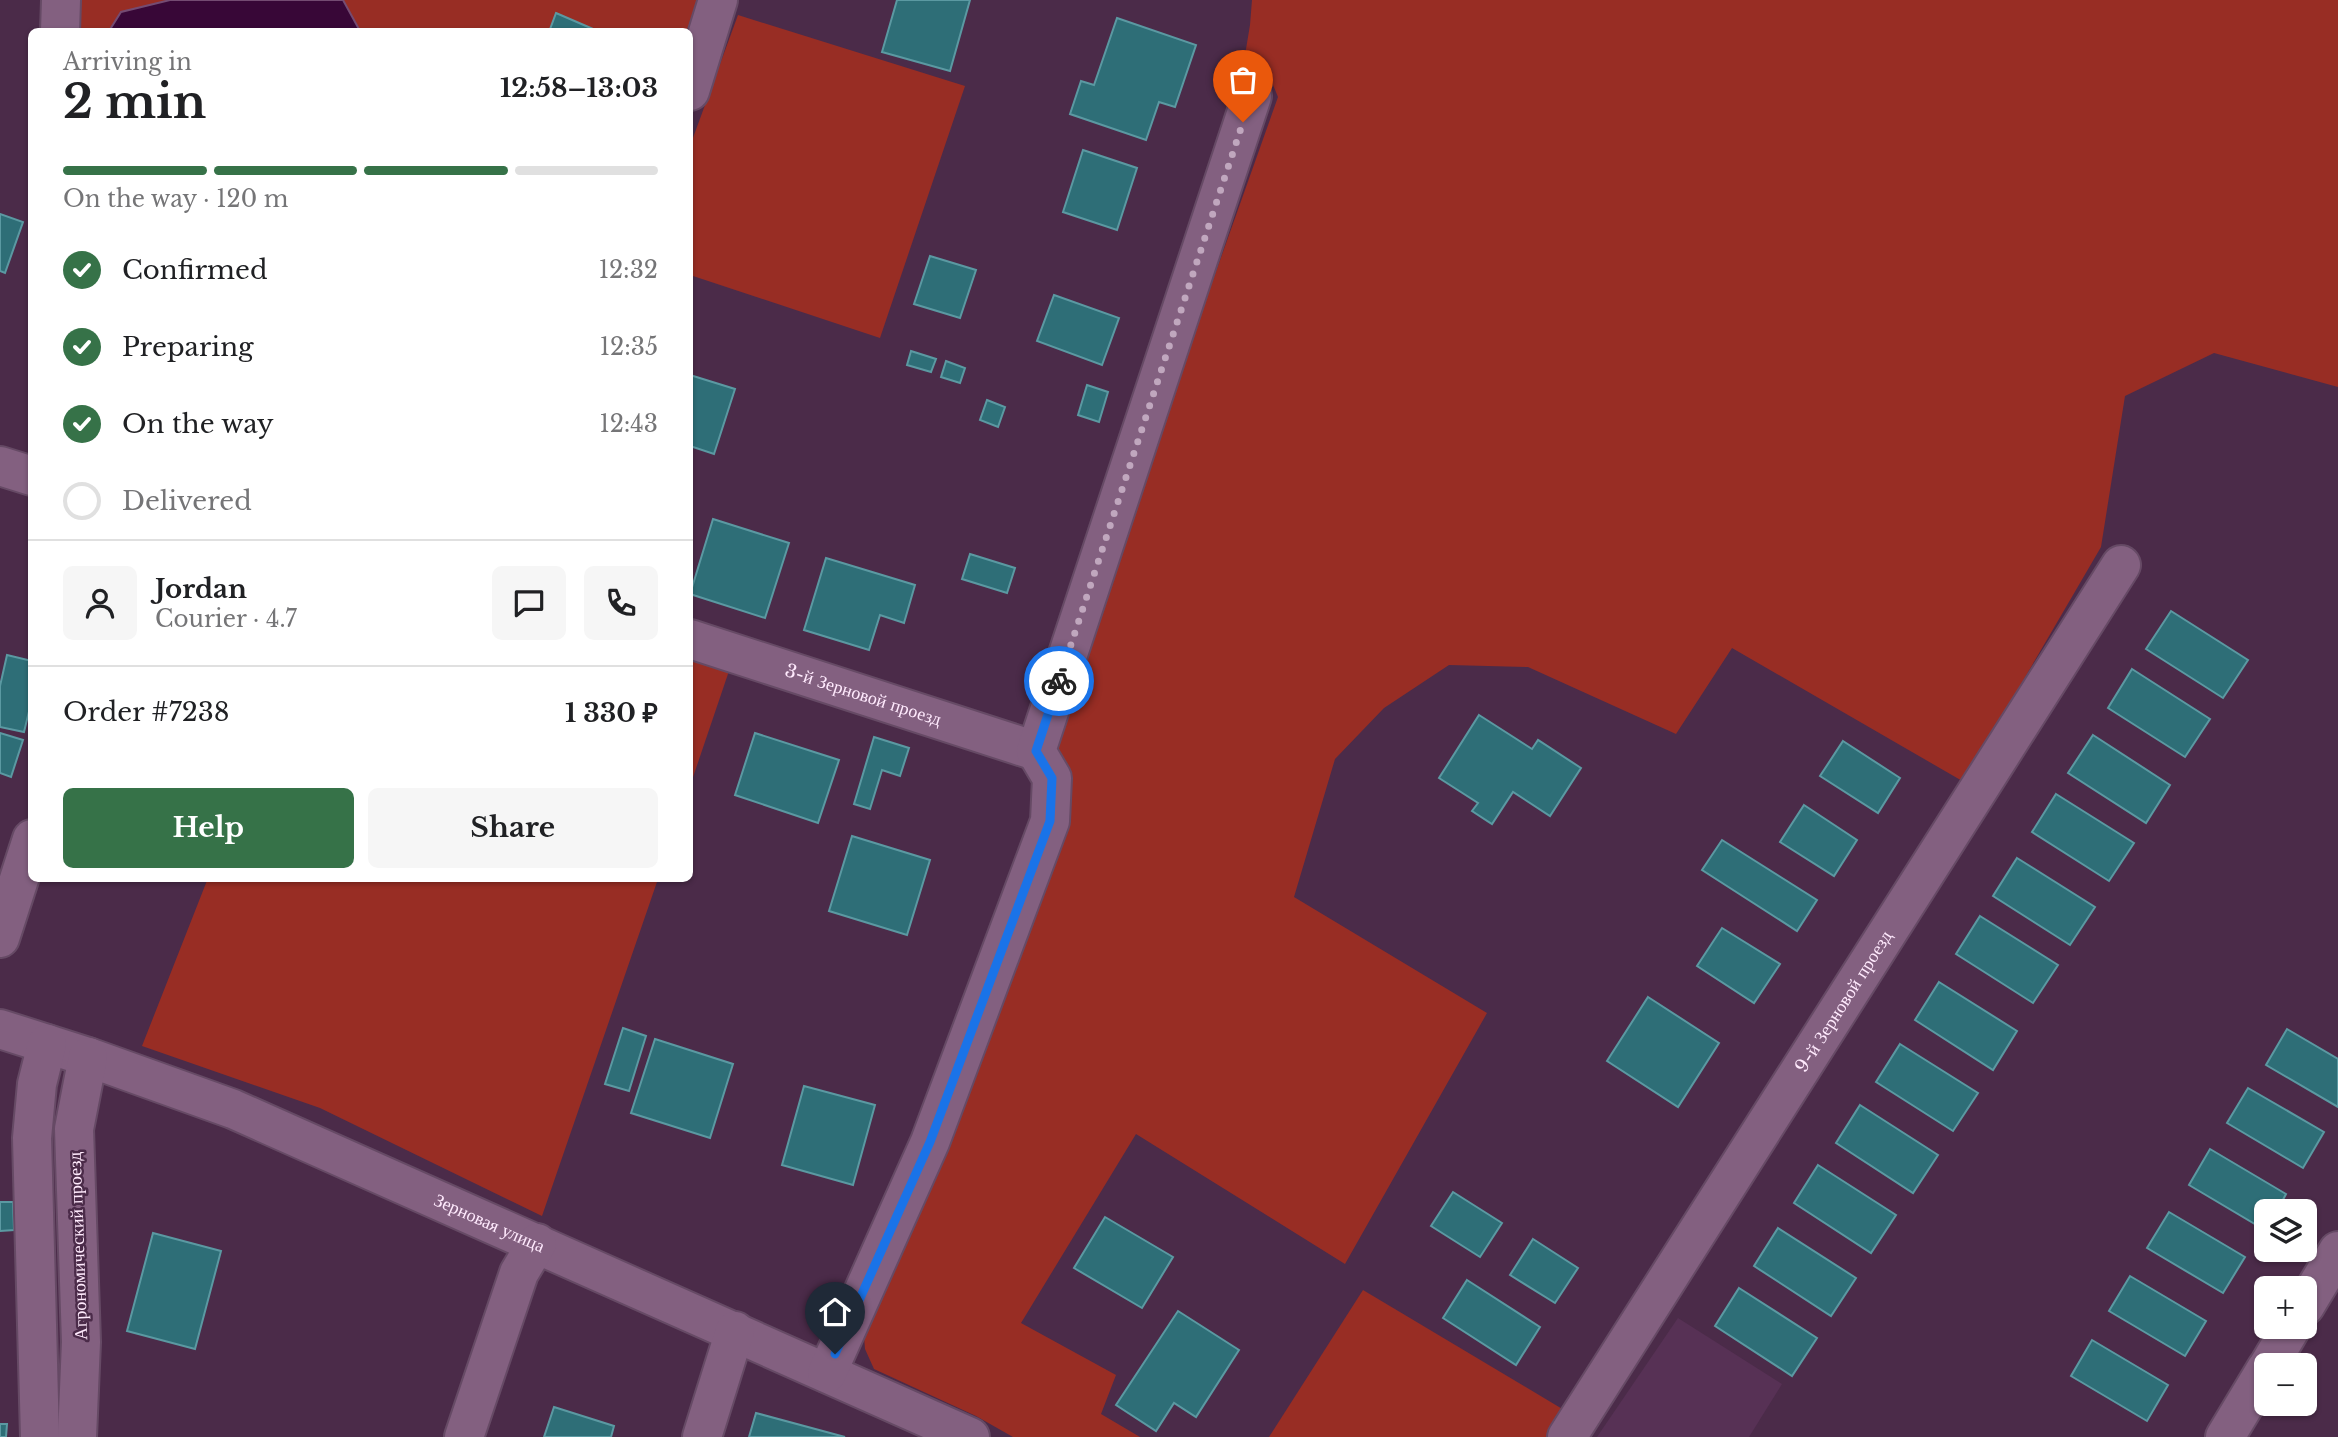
<!DOCTYPE html>
<meta charset="utf-8">
<style>
:root{--surface:#fff;--page:#f6f6f6;--text:#202124;--muted:#757577;--line:#e0e0e0;--accent:#367248}
body{margin:0;font-family:"Libre Baskerville",serif;background:var(--page);color:var(--text);height:100vh;display:flex;flex-direction:column;font-size:26px;white-space:nowrap}
*{box-sizing:border-box;margin:0}
p{font-size:23px;color:var(--muted)}
.icon{flex:none;width:38px;height:38px;fill:none;stroke:currentColor;stroke-width:2;stroke-linecap:round;stroke-linejoin:round}
.map{position:relative;flex:1;overflow:hidden}
.side{position:absolute;left:28px;top:28px;width:665px;height:854px;display:flex;flex-direction:column;background:var(--surface);border-radius:10px;box-shadow:0 2px 5px #0004}
.side>*{flex:none}
.buttons{position:absolute;left:2254px;top:1199px;display:grid;gap:14px}
.buttons a{display:grid;place-items:center;width:63px;height:63px;border-radius:10px;background:var(--surface);box-shadow:0 2px 5px #0004;font-size:35px}
.pin{position:absolute;display:grid;place-items:center;width:60px;height:60px;color:#fff;margin:-72px -30px;border-radius:50% 50% 50% 0;rotate:-45deg;box-shadow:0 0 7px #0007}
.pin .icon{rotate:45deg}
.courier{position:absolute;display:grid;place-items:center;width:70px;height:70px;margin:-35px;border:5px solid #1a73e8;border-radius:50%;background:#fff;color:#222;box-shadow:0 2px 9px #0007}
.head em{font-style:normal;font-weight:700}
.head div{display:flex;flex-direction:column-reverse}
.head{display:flex;align-items:center;justify-content:space-between;height:119px;padding:0 35px}
h1{font-size:46px;font-weight:700;line-height:52px}
.bar{display:grid;grid-template-columns:repeat(4,1fr);gap:10px 7px;align-content:center;height:84px;padding:0 35px}
.bar i{height:9px;border-radius:5px;background:var(--line)}
.bar .active{background:var(--accent)}
.bar p{grid-column:span 4}
.line{display:flex;align-items:center;gap:18px;padding:0 35px;border-top:2px solid var(--line)}
.line div{flex:1}
.round{display:grid;place-items:center;flex:none;width:74px;height:74px;border-radius:10px;background:var(--page)}
ol{padding:0 35px;list-style:none}
li{display:flex;align-items:center;gap:21px;height:77px}
li p{margin-inline-start:auto}
li .icon{padding:7px;border-radius:50%;background:var(--accent);color:#fff;stroke-width:4}
li:last-child{color:var(--muted)}
li i{width:38px;height:38px;border:4px solid var(--line);border-radius:50%}
.cta{display:flex;gap:14px;margin-top:auto;padding:14px 35px}
.cta a{flex:1;height:80px;border-radius:10px;background:var(--accent);color:#fff;font-size:28px;font-weight:700;line-height:80px;text-align:center}
.cta a+a{background:var(--page);color:var(--text)}
.map>svg:first-child{display:block}
.built{fill:#573155}
.green{fill:#982d24}
.water{fill:#380737;stroke:#744b72;stroke-width:2}
.building{fill:#2e6e77;stroke:#5b99a2;stroke-width:2}
.lines{fill:none;stroke-linecap:round;stroke-linejoin:round}
.minor-casing{stroke:#664a65;stroke-width:42}
.minor{stroke:#836080;stroke-width:38}
.done{stroke:#c0a7be;stroke-width:7;stroke-dasharray:0 12.6}
.route{stroke:#1a73e8;stroke-width:9}
.labels{text-anchor:middle;stroke-width:5;stroke-linejoin:round;paint-order:stroke}
.street-label{font-size:18px;fill:#ffeafd;stroke:#4b2b49}
</style>
<div class="map">
<svg width="2338" height="1437" viewBox="0 0 2338 1437">
<rect width="100%" height="100%" fill="#4b2b49"/>
<!-- built -->
<path class="built" d="M1678,1318L1782,1384L1749,1437H1597Z"/>
<!-- green -->
<g class="green">
<path d="M70,0H700L690,32L70,31Z"/>
<path d="M1252,0H2338V387L2214,353L2125,396L2101,547L1964,782L1732,648L1676,734L1528,667L1449,665L1384,708L1335,759L1294,897L1487,1013L1345,1264L1136,1134L1021,1323L1116,1375L1101,1414L1140,1437H1013L976,1416L874,1369L865,1349L863,1323L943,1144L1052,749L1133,505L1278,97L1269,75L1245,55L1250,25Z"/>
<path d="M738,15L965,86L880,338L690,275V146Z"/>
<path d="M690,655L730,668L690,786Z"/>
<path d="M208,878L658,879L542,1216L320,1108L142,1046Z"/>
<path d="M1363,1290L1564,1410L1548,1437H1269Z"/>
</g>
<!-- water -->
<path class="water" d="M170,0H343L360,31H109L121,12Z"/>
<!-- building -->
<g class="building">
<path d="M897,0H970L950,71L882,52Z"/>
<path d="M556,13L600,32H549Z"/>
<path d="M1117,18L1196,45L1175,107L1159,102L1146,140L1070,114L1081,81L1094,85Z"/>
<path d="M1083,150L1137,168L1117,230L1063,212Z"/>
<path d="M0,214L23,222L5,273L0,271Z"/>
<path d="M930,256L976,270L960,318L914,304Z"/>
<path d="M1054,295L1119,318L1102,365L1037,341Z"/>
<path d="M911,351L936,359L931,372L907,365Z"/>
<path d="M946,361L965,368L960,383L941,377Z"/>
<path d="M690,375L735,389L714,454L690,446Z"/>
<path d="M1087,385L1108,392L1099,422L1078,415Z"/>
<path d="M987,400L1005,407L998,427L980,420Z"/>
<path d="M713,519L789,543L765,618L690,594Z"/>
<path d="M970,554L1015,568L1007,593L962,579Z"/>
<path d="M826,558L915,585L904,623L880,615L869,650L804,630Z"/>
<path d="M2171,611L2248,660L2223,698L2146,649Z"/>
<path d="M7,655L32,661V699L24,732L0,727V686Z"/>
<path d="M2132,669L2210,719L2185,757L2108,708Z"/>
<path d="M1479,715L1532,749L1538,740L1581,768L1550,816L1513,792L1492,824L1472,811L1478,803L1439,778Z"/>
<path d="M0,733L23,740L11,777L0,773Z"/>
<path d="M755,733L839,760L818,823L735,795Z"/>
<path d="M2093,735L2170,785L2146,823L2068,773Z"/>
<path d="M874,737L909,748L900,776L882,770L870,809L854,804Z"/>
<path d="M1843,741L1900,778L1878,813L1820,776Z"/>
<path d="M2056,794L2134,843L2109,881L2032,832Z"/>
<path d="M1804,805L1857,840L1834,876L1780,842Z"/>
<path d="M852,836L930,860L907,935L829,911Z"/>
<path d="M1722,840L1817,900L1797,931L1702,870Z"/>
<path d="M2017,858L2095,907L2070,945L1993,896Z"/>
<path d="M1980,916L2058,965L2033,1003L1956,954Z"/>
<path d="M1722,928L1780,964L1754,1003L1697,966Z"/>
<path d="M1939,982L2017,1031L1993,1070L1915,1020Z"/>
<path d="M1648,997L1719,1043L1678,1107L1607,1061Z"/>
<path d="M623,1028L646,1036L629,1091L605,1084Z"/>
<path d="M2287,1029L2338,1059V1107L2266,1065Z"/>
<path d="M655,1039L733,1064L710,1138L631,1113Z"/>
<path d="M1900,1044L1978,1093L1953,1131L1876,1082Z"/>
<path d="M804,1086L875,1105L853,1185L782,1165Z"/>
<path d="M2248,1088L2324,1132L2303,1168L2227,1123Z"/>
<path d="M1860,1105L1938,1155L1913,1193L1836,1143Z"/>
<path d="M2210,1149L2286,1194L2277,1211H2266L2265,1230L2189,1185Z"/>
<path d="M1818,1165L1896,1215L1871,1253L1794,1203Z"/>
<path d="M1453,1192L1502,1223L1480,1257L1431,1226Z"/>
<path d="M0,1202H13L14,1230L0,1231Z"/>
<path d="M2169,1212L2245,1257L2223,1293L2147,1248Z"/>
<path d="M1105,1217L1173,1257L1142,1308L1074,1268Z"/>
<path d="M1778,1228L1856,1278L1831,1316L1754,1266Z"/>
<path d="M153,1233L221,1251L195,1349L127,1331Z"/>
<path d="M1533,1239L1578,1268L1555,1303L1510,1275Z"/>
<path d="M2130,1276L2206,1321L2185,1356L2109,1311Z"/>
<path d="M1467,1280L1540,1327L1516,1365L1443,1318Z"/>
<path d="M1739,1288L1817,1338L1792,1376L1715,1326Z"/>
<path d="M1178,1311L1239,1350L1196,1417L1174,1403L1156,1431L1116,1405Z"/>
<path d="M2092,1340L2168,1385L2147,1421L2071,1376Z"/>
<path d="M554,1407L614,1426L611,1437H544Z"/>
<path d="M756,1413L845,1437H749Z"/>
<path d="M0,1424H7L6,1437H0Z"/>
</g>
<g class="lines">
<!-- minor casing -->
<g class="minor-casing">
<g id="minor">
<path d="M60,32L61,0"/>
<path d="M690,91L718,0"/>
<path d="M0,466L32,476"/>
<path id="s1" d="M690,639L1036,751"/>
<path d="M0,938L32,839"/>
<path id="s2" d="M0,1029L88,1057L233,1109L970,1437"/>
<path d="M2305,1306L2338,1251"/>
<path d="M2269,1365L2292,1326"/>
<path d="M827,1373L930,1142L1050,821L1052,778L1036,751L1252,96"/>
<path d="M40,1437L32,1138L37,1084L47,1044"/>
<path d="M77,1437L81,1342L74,1129L88,1057"/>
<path d="M464,1437L519,1273L537,1243"/>
<path d="M702,1437L735,1331"/>
<path id="s3" d="M1567,1437L2121,565"/>
<path d="M2225,1437L2266,1369"/>
</g>
</g>
<!-- minor -->
<use href="#minor" class="minor"/>
</g>
<g class="lines">
<!-- done -->
<path class="done" d="M1059,681L1243,122"/>
<!-- route -->
<path class="route" d="M835,1354L930,1142L1050,821L1052,778L1036,751L1059,681"/>
</g>
<g class="labels">
<!-- street labels -->
<g class="street-label">
<text dy="6" stroke="none"><textPath href="#s1" startOffset="182">3-й Зерновой проезд</textPath></text>
<text dy="6" stroke="none"><textPath href="#s3" startOffset="516">9-й Зерновой проезд</textPath></text>
<text dy="6" stroke="none"><textPath href="#s2" startOffset="527">Зерновая улица</textPath></text>
<text transform="translate(78 1246) rotate(-92)" y="6">Агрономический проезд</text>
</g>
</g>
</svg>
<div class="buttons">
<a><svg class="icon" aria-label="layers" viewBox="0 0 24 24"><path d="M12 4l9 5-9 5-9-5zM3 14l9 5 9-5"/></svg></a>
<a>+</a>
<a>−</a>
</div>
<div class="pin" style="left:1243px;top:122px;background:#ea580c"><svg class="icon" aria-label="bag" viewBox="0 0 24 24"><path d="M5 8h14l-1 12H6zM9 8a3 3 0 0 1 6 0"/></svg></div>
<div class="pin" style="left:835px;top:1354px;background:#1f2937"><svg class="icon" aria-label="home" viewBox="0 0 24 24"><path d="M3 11l9-7 9 7M6 9v11h12V9"/></svg></div>
<div class="courier" style="left:1059px;top:681px"><svg class="icon" aria-label="bike" viewBox="0 0 24 24"><circle cx="6" cy="16" r="4"/><circle cx="18" cy="16" r="4"/><path d="M6 16l4-8h5l3 8M10 8l3 8H6M13 5h3"/></svg></div>
<section class="side">
<div class="head"><div><h1>2 min</h1><p>Arriving in</p></div><em>12:58–13:03</em></div>
<div class="bar"><i class="active"></i><i class="active"></i><i class="active"></i><i></i><p>On the way · 120 m</p></div>
<ol>
<li><svg class="icon" aria-label="check" viewBox="0 0 24 24"><path d="M5 12l5 5 9-10"/></svg>Confirmed<p>12:32</p></li>
<li><svg class="icon" aria-label="check" viewBox="0 0 24 24"><path d="M5 12l5 5 9-10"/></svg>Preparing<p>12:35</p></li>
<li><svg class="icon" aria-label="check" viewBox="0 0 24 24"><path d="M5 12l5 5 9-10"/></svg>On the way<p>12:43</p></li>
<li><i></i>Delivered</li>
</ol>
<div class="line" style="height:126px"><a class="round"><svg class="icon" aria-label="person" viewBox="0 0 24 24"><circle cx="12" cy="8" r="4"/><path d="M4 21q1-7 8-7t8 7"/></svg></a><div><b>Jordan</b><p>Courier · 4.7</p></div><a class="round"><svg class="icon" aria-label="chat" viewBox="0 0 24 24"><path d="M4 5h16v11H9l-5 4z"/></svg></a><a class="round"><svg class="icon" aria-label="phone" viewBox="0 0 24 24"><path d="M5 4h4l2 5-3 2q2 4 5 5l2-3 5 2v4C11 20 4 13 5 4z"/></svg></a></div>
<div class="line" style="height:91px"><div>Order #7238</div><b>1 330 ₽</b></div>
<div class="cta"><a>Help</a><a>Share</a></div>
</section>
</div>
